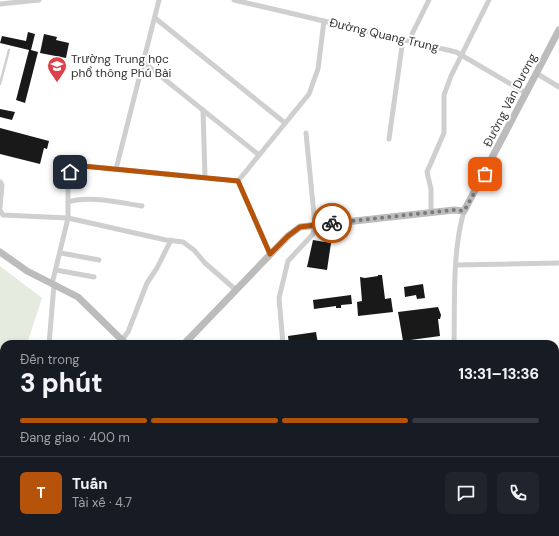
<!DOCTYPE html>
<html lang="vi">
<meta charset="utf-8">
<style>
:root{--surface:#171b24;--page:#20242c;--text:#f1f3f6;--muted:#9ea1a6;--line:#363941;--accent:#b45309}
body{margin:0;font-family:"DM Sans",sans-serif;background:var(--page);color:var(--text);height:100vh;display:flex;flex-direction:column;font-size:15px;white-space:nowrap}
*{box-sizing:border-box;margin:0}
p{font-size:13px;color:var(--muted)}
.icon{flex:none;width:22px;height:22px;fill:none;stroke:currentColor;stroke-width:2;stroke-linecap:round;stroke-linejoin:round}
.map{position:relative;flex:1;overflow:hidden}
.side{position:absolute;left:0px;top:340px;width:559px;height:196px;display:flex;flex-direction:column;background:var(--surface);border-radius:12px 12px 0 0;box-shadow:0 2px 6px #0003}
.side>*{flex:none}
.pin{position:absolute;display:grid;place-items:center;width:34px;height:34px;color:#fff;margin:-17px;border-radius:8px;box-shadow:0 2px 6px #0006}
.courier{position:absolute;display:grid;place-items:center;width:40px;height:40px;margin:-20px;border:3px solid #b45309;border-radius:50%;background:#fff;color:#222;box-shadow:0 1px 5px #0007}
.summary em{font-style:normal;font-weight:800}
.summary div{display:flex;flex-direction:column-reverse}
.summary{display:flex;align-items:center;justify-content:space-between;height:68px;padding:0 20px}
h1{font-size:26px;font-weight:800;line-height:30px}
.bar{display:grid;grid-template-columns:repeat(4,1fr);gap:6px 4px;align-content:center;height:48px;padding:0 20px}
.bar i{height:5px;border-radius:3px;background:var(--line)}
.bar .on{background:var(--accent)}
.bar p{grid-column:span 4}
.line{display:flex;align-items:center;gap:10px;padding:0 20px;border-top:1px solid var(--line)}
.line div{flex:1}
.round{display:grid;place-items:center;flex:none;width:42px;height:42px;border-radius:6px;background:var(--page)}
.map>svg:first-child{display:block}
.green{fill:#e5ebdf}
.building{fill:#191919}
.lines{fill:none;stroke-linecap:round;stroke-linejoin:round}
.lane{stroke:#cfcfcf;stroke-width:2.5}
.street{stroke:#cfcfcf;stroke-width:5}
.secondary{stroke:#bcbcbc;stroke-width:7}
.done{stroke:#7a7a7a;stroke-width:4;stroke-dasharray:0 7.2}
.route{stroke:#b45309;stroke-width:5}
.labels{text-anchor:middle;stroke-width:4;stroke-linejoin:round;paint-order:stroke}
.street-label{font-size:12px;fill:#323232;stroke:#fff}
.poi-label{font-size:12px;fill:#323232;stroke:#fff;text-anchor:start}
</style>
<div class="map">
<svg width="559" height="536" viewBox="0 0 559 536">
<rect width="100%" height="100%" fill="#fff"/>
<!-- green -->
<path class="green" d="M0,266L42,298L27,344H4V391L0,389Z"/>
<!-- building -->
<g class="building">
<path d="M28,32L35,34L31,50L38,52L25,103L16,100L29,50L0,43L2,36L26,41Z"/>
<path d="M44,34L57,37L56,40L69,43L66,58L40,53Z"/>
<path d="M0,109L15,112L12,120L0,117Z"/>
<path d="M0,128L49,141L47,149L44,148L40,164L0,154Z"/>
<path d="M313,240L331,243L327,270L307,267Z"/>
<path d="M378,275H382L385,299L391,298L393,312L358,316L357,302L362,301L360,277L365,278L378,276Z"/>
<path d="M423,284L425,298L417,299L416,295L405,297L404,287Z"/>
<path d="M351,295L352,304L341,305V308H336V306L314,309L313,300Z"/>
<path d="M438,307L441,315L440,319H438L440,336L403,341L398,312Z"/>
<path d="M316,332L318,344H289L288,336Z"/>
</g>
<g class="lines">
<!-- lane -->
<path class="lane" d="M0,84L9,50"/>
<!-- street -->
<g class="street">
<path d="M234,0L456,52L526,93"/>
<path d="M0,4L39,0"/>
<path d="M155,18L285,123"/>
<path d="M409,40L429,0"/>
<path d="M143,62L259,155"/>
<path d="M536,73L559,87"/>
<path d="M203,110L205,177"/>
<path d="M389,139L403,39"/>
<path d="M116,169L238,181"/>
<path d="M238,181L309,94L318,69L324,21"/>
<path d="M238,181L270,254"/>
<path d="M0,182L2,185L0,207"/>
<path d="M68,202C88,195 121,203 142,206"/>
<path d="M0,210L3,215L68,218L166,240L183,242L194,250L205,263L236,290"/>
<path d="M431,212V189L427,172L444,133V95L451,76L489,0"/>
<path d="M61,253L99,260"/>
<path d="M456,265L559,263"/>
<path d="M56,270L94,277"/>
<path d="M52,284L68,218V188L72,165L116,169L159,0"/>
<path d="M122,340L128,332L147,283L157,268L171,240"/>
<path d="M49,344L54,285"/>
<path d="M283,344L279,298L288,261L313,234L315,225L306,133"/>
<path d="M454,344C455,301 452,253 464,211"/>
<path d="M0,393L2,395"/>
<path d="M555,416L559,413"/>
<path d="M555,432L559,429"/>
<path d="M88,532L90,536"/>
<path d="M495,532L496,536"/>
<path d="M196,536L198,532"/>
<path d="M459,536L460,532"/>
</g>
<!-- secondary -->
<g class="secondary">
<path d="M0,252L27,271L78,297L126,344"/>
<path d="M184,344L288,236L300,227L454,210L464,211L559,30"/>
<path d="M308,532L311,536"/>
<path d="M259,536L261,532"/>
</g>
</g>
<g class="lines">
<!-- done -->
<path class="done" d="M332,223L454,210L464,211L485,174"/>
<!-- route -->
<path class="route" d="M70,172L72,165L238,181L270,254L288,236L300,227L332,223"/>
</g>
<!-- icons -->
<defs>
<g id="school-pin" transform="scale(1)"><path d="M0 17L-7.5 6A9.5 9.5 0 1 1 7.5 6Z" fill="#dd414a" stroke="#fff"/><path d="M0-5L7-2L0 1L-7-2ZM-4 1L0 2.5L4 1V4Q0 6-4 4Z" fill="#fff"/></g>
</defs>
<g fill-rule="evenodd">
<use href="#school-pin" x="57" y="66"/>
</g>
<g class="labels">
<!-- street labels -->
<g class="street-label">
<text transform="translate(384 35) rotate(13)" y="4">Đường Quang Trung</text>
<text transform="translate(510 100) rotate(-63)" y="4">Đường Vân Dương</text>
</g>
<!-- poi labels -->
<g class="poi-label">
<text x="71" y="63">Trường Trung học<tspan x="71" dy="14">phổ thông Phú Bài</tspan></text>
</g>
</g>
</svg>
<div class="pin" style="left:485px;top:174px;background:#ea580c"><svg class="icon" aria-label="bag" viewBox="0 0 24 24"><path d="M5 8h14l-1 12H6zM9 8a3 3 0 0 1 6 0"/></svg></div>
<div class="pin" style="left:70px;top:172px;background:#1f2937"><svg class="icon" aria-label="home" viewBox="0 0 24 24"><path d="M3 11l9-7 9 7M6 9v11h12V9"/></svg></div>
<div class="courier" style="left:332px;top:223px"><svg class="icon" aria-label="bike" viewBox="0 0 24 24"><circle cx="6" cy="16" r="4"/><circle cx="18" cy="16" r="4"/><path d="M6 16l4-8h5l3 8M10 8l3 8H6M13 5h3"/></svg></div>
<section class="side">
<div class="summary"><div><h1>3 phút</h1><p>Đến trong</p></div><em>13:31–13:36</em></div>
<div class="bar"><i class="on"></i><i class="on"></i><i class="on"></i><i></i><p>Đang giao · 400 m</p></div>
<div class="line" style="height:72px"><b class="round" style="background:var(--accent);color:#fff">T</b><div><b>Tuấn</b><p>Tài xế · 4.7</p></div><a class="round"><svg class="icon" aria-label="chat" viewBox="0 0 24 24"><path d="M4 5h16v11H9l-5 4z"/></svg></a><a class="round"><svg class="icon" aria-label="phone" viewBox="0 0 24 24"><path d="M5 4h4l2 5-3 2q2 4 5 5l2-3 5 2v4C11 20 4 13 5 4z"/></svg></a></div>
</section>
</div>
